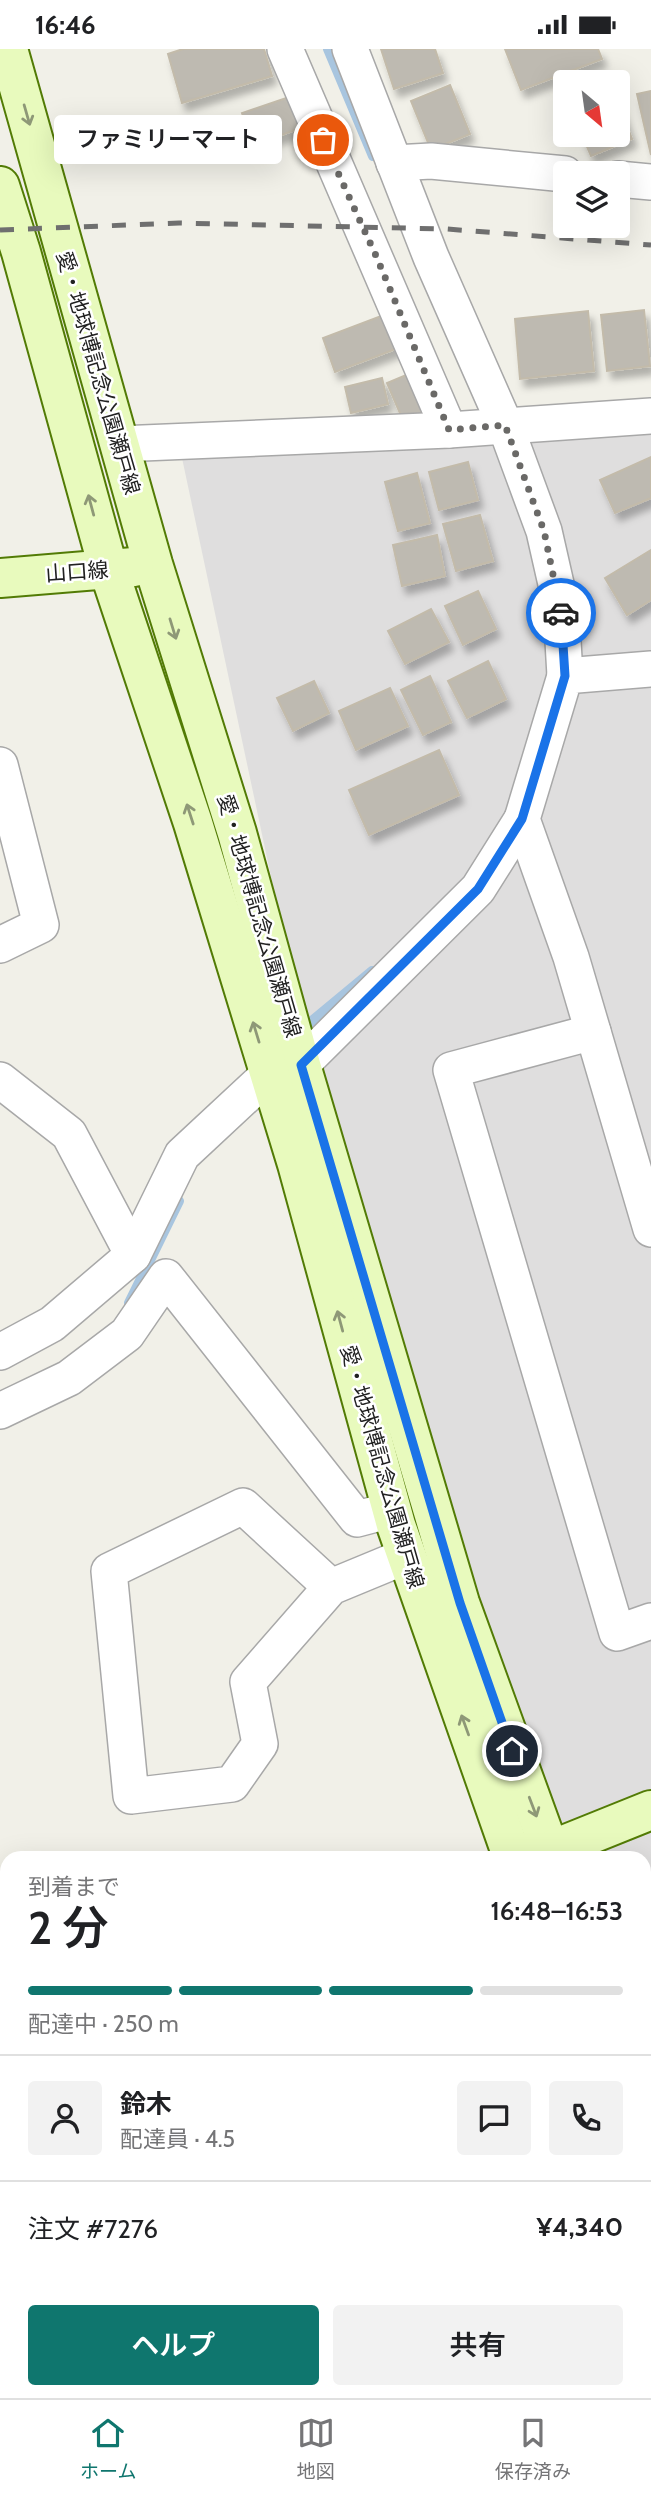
<!DOCTYPE html>
<html lang="ja">
<meta charset="utf-8">
<style>
:root{--surface:#fff;--page:#f2f2f2;--text:#202124;--muted:#757577;--line:#e0e0e0;--accent:#0f766e}
body{margin:0;font-family:Cabin,"Noto Sans JP",sans-serif;background:var(--page);color:var(--text);height:100vh;display:flex;flex-direction:column;font-size:26px;white-space:nowrap}
*{box-sizing:border-box;margin:0}
p{font-size:23px;color:var(--muted)}
.icon{flex:none;width:38px;height:38px;fill:none;stroke:currentColor;stroke-width:2;stroke-linecap:round;stroke-linejoin:round}
.map{position:relative;flex:1;overflow:hidden}
.side{position:absolute;left:0px;top:1802px;width:651px;height:548px;display:flex;flex-direction:column;background:var(--surface);border-radius:21px 21px 0 0;box-shadow:0 7px 28px #0002}
.side>*{flex:none}
.needle{width:46px;rotate:151deg}
.controls{position:absolute;left:553px;top:21px;display:grid;gap:14px}
.controls a{display:grid;place-items:center;width:77px;height:77px;border-radius:7px;background:var(--surface);box-shadow:0 7px 28px #0002;font-size:35px}
.pin{position:absolute;display:grid;place-items:center;width:60px;height:60px;color:#fff;margin:-30px;border:4px solid #fff;border-radius:50%;box-shadow:0 2px 7px #0007}
.courier{position:absolute;display:grid;place-items:center;width:70px;height:70px;margin:-35px;border:5px solid #1a73e8;border-radius:50%;background:#fff;color:#222;box-shadow:0 2px 9px #0007}
.bubble{position:absolute;height:49px;border-radius:7px;background:var(--surface);box-shadow:0 7px 28px #0002;font-size:23px;font-weight:600;line-height:49px;text-align:center}
.summary em{font-style:normal;font-weight:600}
.summary div{display:flex;flex-direction:column-reverse}
.summary{display:flex;align-items:center;justify-content:space-between;height:119px;padding:0 28px}
h1{font-size:46px;font-weight:600;line-height:52px}
.bar{display:grid;grid-template-columns:repeat(4,1fr);gap:10px 7px;align-content:center;height:84px;padding:0 28px}
.bar i{height:9px;border-radius:5px;background:var(--line)}
.bar .selected{background:var(--accent)}
.bar p{grid-column:span 4}
.line{display:flex;align-items:center;gap:18px;padding:0 28px;border-top:2px solid var(--line)}
.line div{flex:1}
.round{display:grid;place-items:center;flex:none;width:74px;height:74px;border-radius:7px;background:var(--page)}
.primary-button{display:flex;gap:14px;margin-top:auto;padding:14px 28px}
.primary-button a{flex:1;height:80px;border-radius:7px;background:var(--accent);color:#fff;font-size:28px;font-weight:600;line-height:80px;text-align:center}
.primary-button a+a{background:var(--page);color:var(--text)}
.status{display:flex;justify-content:space-between;align-items:center;height:49px;padding:0 35px;background:var(--surface);direction:ltr}
.status svg{height:19px;fill:currentColor}
.tab-bar{display:flex;justify-content:space-around;align-items:center;height:98px;border-top:2px solid var(--line);background:var(--surface);font-size:19px;color:var(--muted)}
.tab-bar a{display:grid;justify-items:center;gap:4px}
.tab-bar .selected{color:var(--accent)}
.map>svg:first-child{display:block}
.residential{fill:#dfdede}
.forest{fill:#9fd09c}
.lines{fill:none;stroke-linecap:round;stroke-linejoin:round}
.stream{stroke:#a8c5df;stroke-width:10}
.building{fill:#bebab1;stroke:#c3bbaa;stroke-width:2;filter:url(#shadow)}
.street-casing{stroke:#a8a8a8;stroke-width:38}
.secondary-casing{stroke:#527b05;stroke-width:42}
.street{stroke:#fff;stroke-width:35}
.secondary{stroke:#e8fabd;stroke-width:38}
.rail{stroke:#6f6f6f;stroke-width:5;stroke-dasharray:14 14;stroke-linecap:butt}
.oneway{stroke:#8e9877}
.done{stroke:#6a6967;stroke-width:7;stroke-dasharray:0 12.6}
.route{stroke:#1a73e8;stroke-width:9}
.labels{text-anchor:middle;stroke-width:5;stroke-linejoin:round;paint-order:stroke}
.street-label{font-size:21px;fill:#212121;stroke:#fff}
</style>
<div class="status"><b>16:46</b><svg viewBox="0 0 49 12"><path d="M0 12V9h3v3zM5 12V6h3v6zM10 12V3h3v9zM15 12V0h3v12zM26 1h20v11H26zM47 4h2v5h-2z"/></svg></div>
<div class="map">
<svg width="651" height="2349" viewBox="0 0 651 2349">
<defs>
<filter id="shadow"><feDropShadow dx="4.5" dy="8" stdDeviation="3.5" flood-color="#0004"/></filter>
</defs>
<rect width="100%" height="100%" fill="#f1f0e8"/>
<!-- residential -->
<g class="residential">
<path d="M651,376V1873L644,1876V1810L518,1809L406,1501L364,1265L182,409Z"/>
<path d="M0,2090L7,2091V2343H408L413,2349H0Z"/>
</g>
<!-- forest -->
<g class="forest">
<path d="M0,1925L7,1926V2014L0,2012Z"/>
<path d="M644,2193L651,2207V2349H496L492,2343H644Z"/>
</g>
<g class="lines">
<!-- stream -->
<g class="stream">
<path d="M328,0L373,107"/>
<path d="M301,981L372,922"/>
<path d="M129,1254L179,1152"/>
</g>
</g>
<!-- building -->
<g class="building">
<path d="M183,0H264L272,27L182,54L168,5Z"/>
<path d="M381,0H435L443,24L394,40Z"/>
<path d="M505,0H598L602,10L521,41Z"/>
<path d="M450,36L470,85L431,101L411,52Z"/>
<path d="M651,42V106L637,45Z"/>
<path d="M295,46L307,77L253,96L242,64Z"/>
<path d="M618,54L632,90L591,107L582,86H618Z"/>
<path d="M644,261L650,317L607,322L601,266Z"/>
<path d="M588,262L594,322L520,330L515,270Z"/>
<path d="M389,264L401,298L335,323L323,289Z"/>
<path d="M418,321L435,363L405,376L387,334Z"/>
<path d="M382,329L388,355L351,364L345,338Z"/>
<path d="M651,408V449L615,464L600,431Z"/>
<path d="M468,413L478,451L439,461L429,423Z"/>
<path d="M417,424L430,474L398,482L385,433Z"/>
<path d="M480,466L493,512L456,522L443,475Z"/>
<path d="M437,486L445,527L402,537L393,496Z"/>
<path d="M651,501V551L627,566L605,529Z"/>
<path d="M478,542L496,580L463,596L445,557Z"/>
<path d="M431,560L449,593L405,615L388,582Z"/>
<path d="M488,612L506,650L467,669L448,632Z"/>
<path d="M430,627L451,673L423,686L401,641Z"/>
<path d="M314,632L329,664L293,682L277,649Z"/>
<path d="M390,639L408,677L356,701L339,662Z"/>
<path d="M439,701L459,746L369,786L349,741Z"/>
</g>
<g class="lines">
<!-- street casing -->
<g class="street-casing">
<g id="street">
<path d="M285,0L449,381L651,367"/>
<path d="M350,0L431,208L505,376L544,482L561,557L565,627"/>
<path d="M394,114L431,112L565,125"/>
<path d="M618,130L651,133"/>
<path d="M119,395L449,381"/>
<path d="M651,620L565,627L522,770L571,908L651,1180"/>
<path d="M0,716L41,876L0,896"/>
<path d="M593,983L451,1021L617,1584L651,1572"/>
<path d="M301,1016L478,840L522,770"/>
<path d="M0,1031L69,1085L133,1206"/>
<path d="M0,1303L52,1275L133,1206L182,1106L269,1025"/>
<path d="M0,1362L69,1329L127,1285L166,1228L357,1470L391,1461"/>
<path d="M331,1538L243,1457L109,1522L131,1747L232,1735L260,1695L248,1633L331,1538L406,1507"/>
<path d="M0,2275L7,2278"/>
<path d="M142,2343L154,2349"/>
<path d="M348,2349L357,2343"/>
</g>
</g>
<!-- secondary casing -->
<g class="secondary-casing">
<g id="secondary">
<path d="M8,0L153,515L237,784L301,1016L460,1554L553,1810"/>
<path d="M0,137L21,203L109,522L193,774L297,1115L396,1476L513,1810"/>
<path d="M0,529L134,518"/>
<path d="M525,1805L549,1802L651,1761"/>
<path d="M644,2012L651,2027"/>
<path d="M0,2057L7,2059"/>
<path d="M644,2100L651,2114"/>
<path d="M440,2343L444,2349"/>
</g>
</g>
<!-- street -->
<use href="#street" class="street"/>
<!-- secondary -->
<use href="#secondary" class="secondary"/>
<!-- rail -->
<path class="rail" d="M0,181L179,174L447,180L651,196"/>
</g>
<!-- one-way arrows -->
<defs><path id="oneway-shaft" d="M-6 0H5M1.5-3L5.5 0L1.5 3" fill="none" stroke-width="1.6" stroke-linecap="round" stroke-linejoin="round" transform="scale(1.75)"/></defs>
<g class="oneway">
<use href="#oneway-shaft" transform="translate(27 66) rotate(74)"/>
<use href="#oneway-shaft" transform="translate(91 456) rotate(-105)"/>
<use href="#oneway-shaft" transform="translate(173 580) rotate(73)"/>
<use href="#oneway-shaft" transform="translate(190 765) rotate(-108)"/>
<use href="#oneway-shaft" transform="translate(256 983) rotate(-107)"/>
<use href="#oneway-shaft" transform="translate(340 1272) rotate(-105)"/>
<use href="#oneway-shaft" transform="translate(465 1676) rotate(-110)"/>
<use href="#oneway-shaft" transform="translate(533 1758) rotate(69)"/>
</g>
<g class="lines">
<!-- done -->
<path class="done" d="M323,91L377,209L449,381L505,376L544,482L561,564"/>
<!-- route -->
<path class="route" d="M512,1702L460,1554L301,1016L478,840L522,770L565,627L561,564"/>
</g>
<g class="labels">
<!-- street labels -->
<g class="street-label">
<text transform="translate(98 324) rotate(74)" y="7">愛・地球博記念公園瀬戸線</text>
<text transform="translate(77 523) rotate(-4)" y="7">山口線</text>
<text transform="translate(259 867) rotate(74)" y="7">愛・地球博記念公園瀬戸線</text>
<text transform="translate(382 1418) rotate(74)" y="7">愛・地球博記念公園瀬戸線</text>
</g>
</g>
</svg>
<div class="controls">
<a><svg class="needle" viewBox="-14 -14 28 28"><path d="M0-13l5 13h-10z" fill="#e53935"/><path d="M0 13l5-13h-10z" fill="#757577"/></svg></a>
<a><svg class="icon" aria-label="layers" viewBox="0 0 24 24"><path d="M12 4l9 5-9 5-9-5zM3 14l9 5 9-5"/></svg></a>
</div>
<div class="pin" style="left:323px;top:91px;background:#ea580c"><svg class="icon" aria-label="bag" viewBox="0 0 24 24"><path d="M5 8h14l-1 12H6zM9 8a3 3 0 0 1 6 0"/></svg></div>
<div class="pin" style="left:512px;top:1702px;background:#1f2937"><svg class="icon" aria-label="home" viewBox="0 0 24 24"><path d="M3 11l9-7 9 7M6 9v11h12V9"/></svg></div>
<div class="courier" style="left:561px;top:564px"><svg class="icon" aria-label="car" viewBox="0 0 24 24"><path d="M5 17H2v-5l4-1 3-4h7l3 4 3 1v5h-3M9 17h6M6 11h13"/><circle cx="7" cy="17" r="2"/><circle cx="17" cy="17" r="2"/></svg></div>
<div class="bubble" style="left:54px;top:66px;width:228px">ファミリーマート</div>
<section class="side">
<div class="summary"><div><h1>2 分</h1><p>到着まで</p></div><em>16:48–16:53</em></div>
<div class="bar"><i class="selected"></i><i class="selected"></i><i class="selected"></i><i></i><p>配達中 · 250 m</p></div>
<div class="line" style="height:126px"><a class="round"><svg class="icon" aria-label="person" viewBox="0 0 24 24"><circle cx="12" cy="8" r="4"/><path d="M4 21q1-7 8-7t8 7"/></svg></a><div><b>鈴木</b><p>配達員 · 4.5</p></div><a class="round"><svg class="icon" aria-label="chat" viewBox="0 0 24 24"><path d="M4 5h16v11H9l-5 4z"/></svg></a><a class="round"><svg class="icon" aria-label="phone" viewBox="0 0 24 24"><path d="M5 4h4l2 5-3 2q2 4 5 5l2-3 5 2v4C11 20 4 13 5 4z"/></svg></a></div>
<div class="line" style="height:91px"><div>注文 #7276</div><b>¥4,340</b></div>
<div class="primary-button"><a>ヘルプ</a><a>共有</a></div>
</section>
</div>
<nav class="tab-bar">
<a class="selected"><svg class="icon" aria-label="home" viewBox="0 0 24 24"><path d="M3 11l9-7 9 7M6 9v11h12V9"/></svg>ホーム</a>
<a><svg class="icon" aria-label="map" viewBox="0 0 24 24"><path d="M3 6l6-2 6 2 6-2v14l-6 2-6-2-6 2zM9 4v14M15 6v14"/></svg>地図</a>
<a><svg class="icon" aria-label="saved" viewBox="0 0 24 24"><path d="M7 4h10v16l-5-4-5 4z"/></svg>保存済み</a>
</nav>
